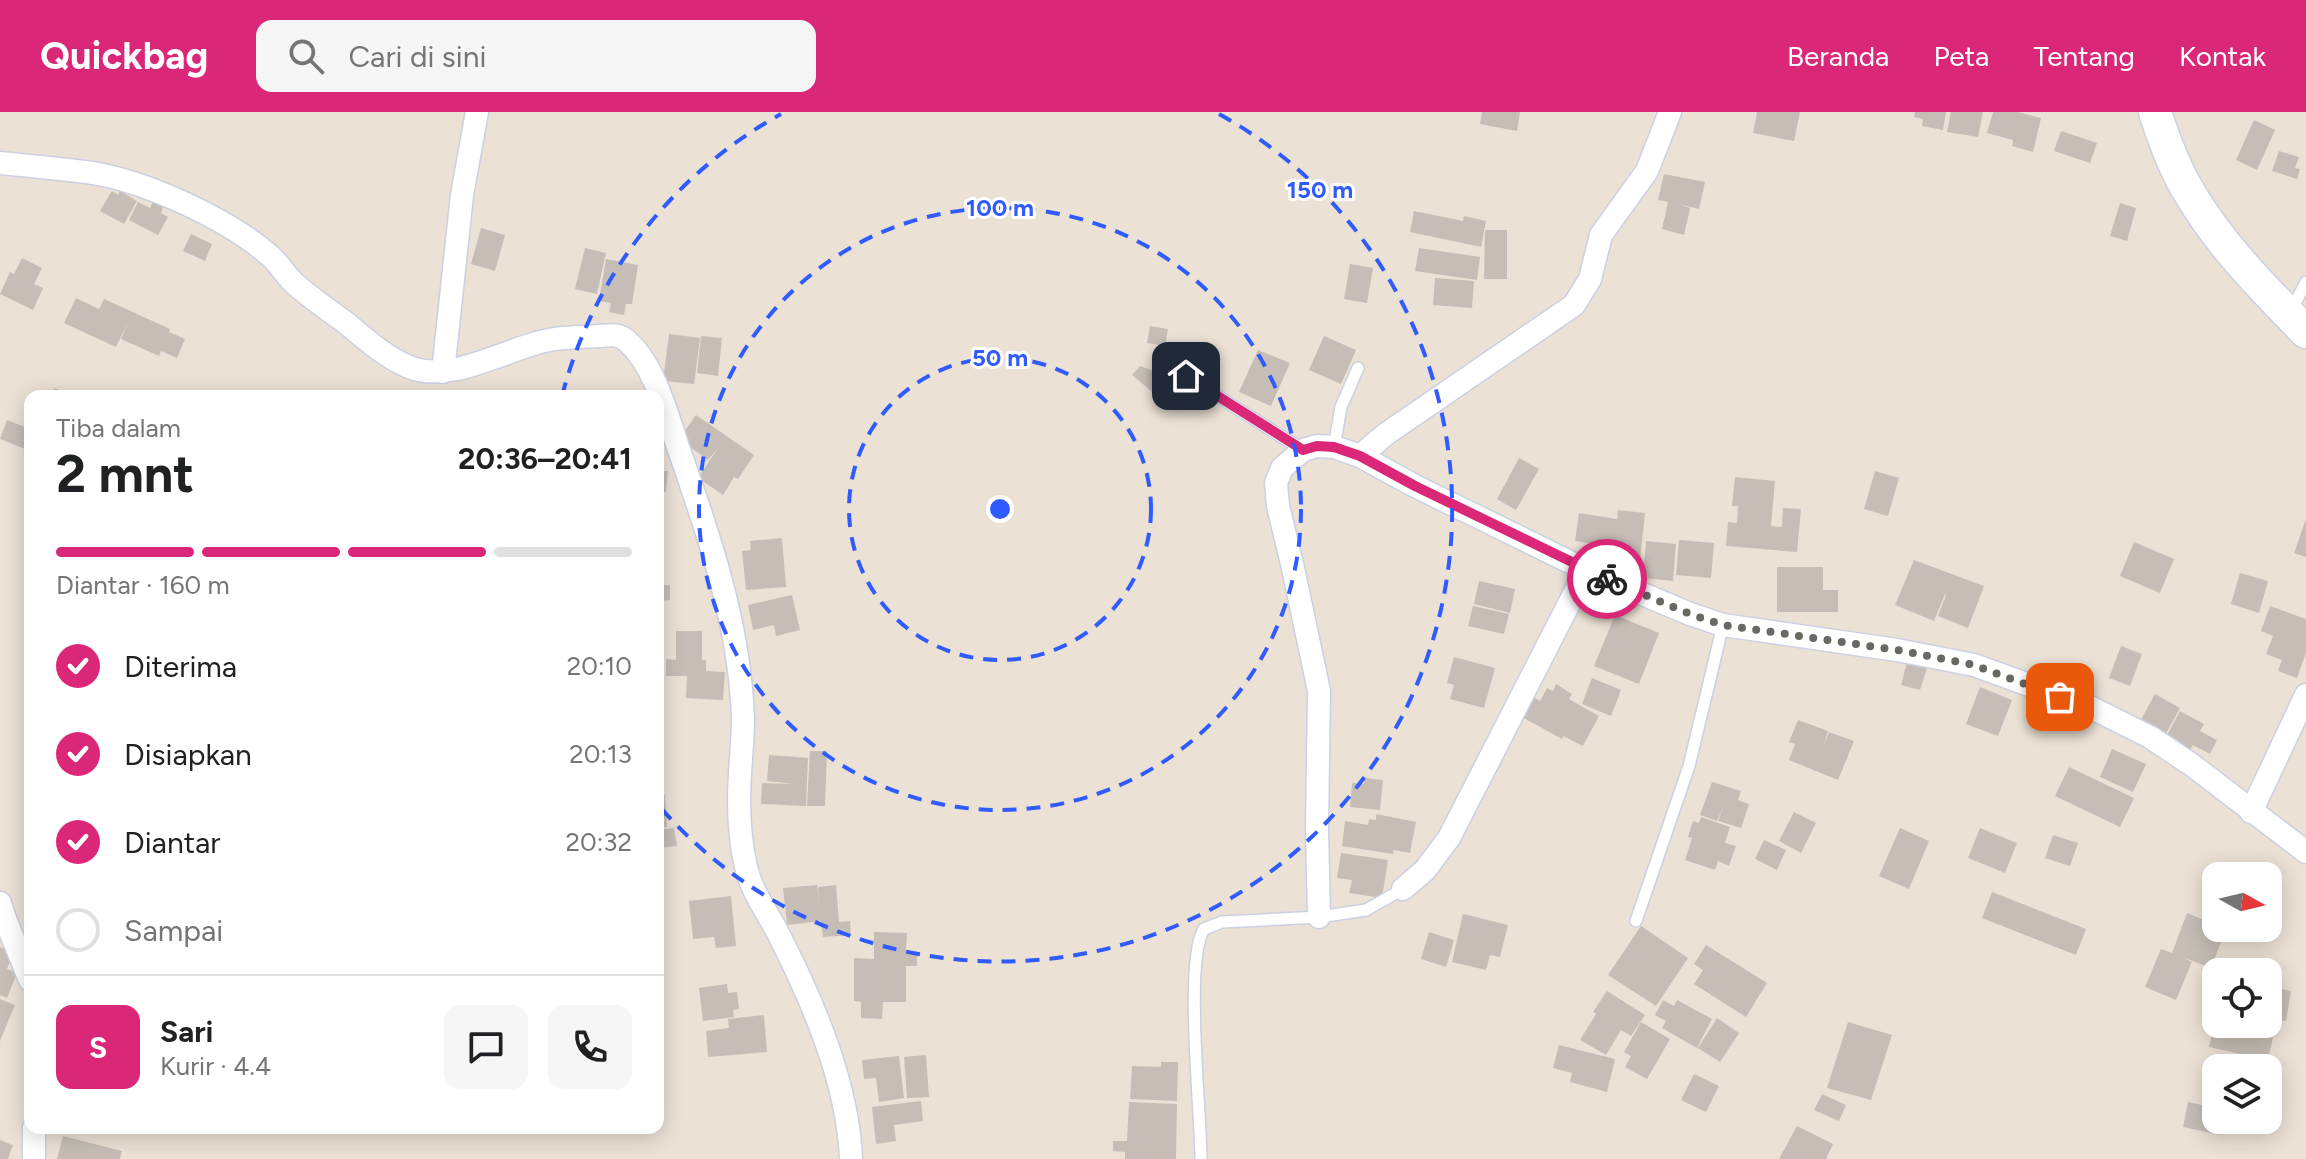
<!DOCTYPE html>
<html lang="id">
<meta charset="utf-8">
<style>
:root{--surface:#fff;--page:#f6f6f6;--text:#202124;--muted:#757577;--line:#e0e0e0;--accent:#db2777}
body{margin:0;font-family:Figtree,sans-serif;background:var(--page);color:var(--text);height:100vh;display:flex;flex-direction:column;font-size:30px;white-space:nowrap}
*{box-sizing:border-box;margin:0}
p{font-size:26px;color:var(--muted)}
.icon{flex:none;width:44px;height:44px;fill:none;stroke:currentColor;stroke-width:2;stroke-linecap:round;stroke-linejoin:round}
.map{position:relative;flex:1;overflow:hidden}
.details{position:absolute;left:24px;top:278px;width:640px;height:744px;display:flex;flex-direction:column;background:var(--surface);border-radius:16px;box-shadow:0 4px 20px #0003}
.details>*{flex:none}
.needle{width:52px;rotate:98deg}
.fabs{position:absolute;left:2202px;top:750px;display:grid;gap:16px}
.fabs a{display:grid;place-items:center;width:80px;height:80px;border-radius:16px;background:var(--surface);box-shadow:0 4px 20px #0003;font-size:40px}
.pin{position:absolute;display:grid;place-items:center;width:68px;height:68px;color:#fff;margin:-34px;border-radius:16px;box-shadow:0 4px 12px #0006}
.courier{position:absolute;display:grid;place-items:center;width:80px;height:80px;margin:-40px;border:6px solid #db2777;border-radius:50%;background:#fff;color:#222;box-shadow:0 2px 10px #0007}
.headline em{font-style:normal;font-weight:700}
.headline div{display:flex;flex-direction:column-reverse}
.headline{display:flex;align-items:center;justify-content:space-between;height:136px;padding:0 32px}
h1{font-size:52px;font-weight:700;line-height:60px}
.bar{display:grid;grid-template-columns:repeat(4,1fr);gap:12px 8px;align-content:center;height:96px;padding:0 32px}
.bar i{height:10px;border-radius:6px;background:var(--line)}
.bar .current{background:var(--accent)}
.bar p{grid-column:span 4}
.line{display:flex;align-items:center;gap:20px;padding:0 32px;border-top:2px solid var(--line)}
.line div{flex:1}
.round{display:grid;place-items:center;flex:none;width:84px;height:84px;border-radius:16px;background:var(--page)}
ol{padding:0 32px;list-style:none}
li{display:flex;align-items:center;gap:24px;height:88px}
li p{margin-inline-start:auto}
li .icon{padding:8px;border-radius:50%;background:var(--accent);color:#fff;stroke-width:4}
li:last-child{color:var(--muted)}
li i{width:44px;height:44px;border:4px solid var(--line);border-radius:50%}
header{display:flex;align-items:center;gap:48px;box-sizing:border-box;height:112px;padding:0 40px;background:var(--accent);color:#fff}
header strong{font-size:38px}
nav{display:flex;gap:44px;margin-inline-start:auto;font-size:28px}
.search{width:560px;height:72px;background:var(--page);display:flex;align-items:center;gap:20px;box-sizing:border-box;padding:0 28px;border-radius:16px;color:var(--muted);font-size:30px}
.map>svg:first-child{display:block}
.building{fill:#c6beb6}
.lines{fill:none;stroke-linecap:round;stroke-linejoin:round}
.lane-casing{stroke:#cbd0e2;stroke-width:14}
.street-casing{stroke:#cbd0e2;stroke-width:25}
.secondary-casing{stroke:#cbd0e2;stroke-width:35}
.lane{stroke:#fff;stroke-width:11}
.street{stroke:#fff;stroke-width:22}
.secondary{stroke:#fff;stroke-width:32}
.done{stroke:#6b6763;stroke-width:8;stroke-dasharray:0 14.4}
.route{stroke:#db2777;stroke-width:10}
.ring{fill:none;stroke:#2f5bff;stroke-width:4;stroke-dasharray:14 10}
.centre{fill:#2f5bff;stroke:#fff;stroke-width:4}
.ring-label{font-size:24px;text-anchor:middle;font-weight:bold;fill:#2f5bff;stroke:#fff;stroke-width:6;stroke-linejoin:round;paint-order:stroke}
</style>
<header>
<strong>Quickbag</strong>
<div class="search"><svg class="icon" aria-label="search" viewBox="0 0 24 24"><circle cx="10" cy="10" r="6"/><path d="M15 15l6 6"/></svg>Cari di sini</div>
<nav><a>Beranda</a><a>Peta</a><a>Tentang</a><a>Kontak</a></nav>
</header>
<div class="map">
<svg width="2306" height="1047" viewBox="0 0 2306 1047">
<rect width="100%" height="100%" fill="#ece1d5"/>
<!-- building -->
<g class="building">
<path d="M1482,0H1520L1517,19L1480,12Z"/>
<path d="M1757,0H1800L1794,29L1753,21Z"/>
<path d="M1915,0H1946L1943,18L1922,14L1923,7L1914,5Z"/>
<path d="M1951,0H1983L1978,25L1947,20Z"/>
<path d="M1993,0H2018L2041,6L2033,40L2012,34L2013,28L1987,21Z"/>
<path d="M2254,8L2275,18L2257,58L2236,48Z"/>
<path d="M2061,19L2097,31L2090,51L2054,39Z"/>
<path d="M2279,39L2299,45L2295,56L2300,57L2297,67L2272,59Z"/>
<path d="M1664,62L1705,70L1699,97L1678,92L1690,96L1684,123L1662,117L1668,90L1658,88Z"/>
<path d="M112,79L118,83L120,79L137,89L124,112L100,99Z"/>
<path d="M138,90L150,96L153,90L163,95L161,101L168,105L158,123L129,108Z"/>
<path d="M2120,91L2136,96L2127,129L2110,124Z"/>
<path d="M1414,99L1463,109L1464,104L1486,109L1481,135L1410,120Z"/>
<path d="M481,116L505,123L495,159L471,152Z"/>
<path d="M1485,118H1507V167H1484Z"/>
<path d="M191,122L212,132L205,149L183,139Z"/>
<path d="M585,136L606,141L597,182L575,177Z"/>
<path d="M1419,136L1480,145L1477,168L1415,159Z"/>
<path d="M22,146L42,156L34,172L43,176L33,198L0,182L10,160L14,162Z"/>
<path d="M606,147L638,153L632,192H626L624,203L609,200L611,191L599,189Z"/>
<path d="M1350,152L1373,156L1367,191L1344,187Z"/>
<path d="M1435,166L1474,169L1472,196L1433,193Z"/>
<path d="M76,186L99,197L104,187L170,217L169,220L185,227L177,246L161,239L159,244L121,227L128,210L116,235L64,211Z"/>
<path d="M1150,214L1168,217L1165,234L1147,231Z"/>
<path d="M669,222L700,226L694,272L663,269Z"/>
<path d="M701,224L722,226L718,264L697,261Z"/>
<path d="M1324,224L1356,238L1341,272L1309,258Z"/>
<path d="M1258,238L1290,251L1271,294L1239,280Z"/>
<path d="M1140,254L1179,268L1168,293L1132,263Z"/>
<path d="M54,276L73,284H51Z"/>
<path d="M696,303L754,343L738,367L734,365L723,383L698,366L718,336L708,348L679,327Z"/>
<path d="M7,308L30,317V339L0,327Z"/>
<path d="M1519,346L1539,357L1516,398L1497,387Z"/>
<path d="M658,359H668L666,380L658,379Z"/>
<path d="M1875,359L1899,366L1888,404L1864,397Z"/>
<path d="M1735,365L1775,369L1771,414L1782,415L1783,396L1801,397L1797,440L1726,434L1728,410L1737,411L1738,394H1732Z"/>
<path d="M1618,398L1645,401L1639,457L1612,454L1613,445L1596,443L1598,433L1575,429L1579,401L1617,407Z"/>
<path d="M2306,407V445L2294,441Z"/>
<path d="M782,426L786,475L746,478L742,439L751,438L750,429Z"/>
<path d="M1679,428L1714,431L1711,466L1676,463Z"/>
<path d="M1646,429L1676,432L1673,469L1643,466Z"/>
<path d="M2134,430L2174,447L2160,481L2120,464Z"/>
<path d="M1914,448L1984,474L1968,516L1938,504L1946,483L1945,482L1934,509L1895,493Z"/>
<path d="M1777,455H1823V478H1838V500H1777Z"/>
<path d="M2240,461L2268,469L2259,501L2231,492Z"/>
<path d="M1479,469L1515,477L1510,501L1474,492Z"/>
<path d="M658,473H670V488L658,489Z"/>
<path d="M792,483L800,518L776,524L774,513L753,518L748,493Z"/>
<path d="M1473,494L1509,502L1504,522L1468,514Z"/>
<path d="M2270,494L2306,507V541L2297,566L2278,559L2282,548L2266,542L2273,524L2261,519Z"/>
<path d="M1615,503L1659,521L1639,572L1594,554Z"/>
<path d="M676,519H702V548H706V559L725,560L723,588L686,586L687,564H666V547L676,548Z"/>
<path d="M2121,534L2142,542L2130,574L2109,566Z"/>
<path d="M1454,545L1495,556L1484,596L1450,587L1454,573L1447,571Z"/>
<path d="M1907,550L1927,556L1920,578L1901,573Z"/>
<path d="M1592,566L1621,578L1611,604L1582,592Z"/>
<path d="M1556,572L1572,582L1569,587L1599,604L1583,634L1563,624L1562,627L1522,605L1533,585L1540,589L1547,576L1553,579Z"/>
<path d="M1980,575L2012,588L1998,624L1966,612Z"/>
<path d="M2155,582L2180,596L2163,627L2138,613Z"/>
<path d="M2180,599L2204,612L2200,619L2217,628L2210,642L2193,633L2189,640L2165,627Z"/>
<path d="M1798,608L1828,619L1823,636L1829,620L1854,629L1838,668L1789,648L1795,632L1789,630Z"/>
<path d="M2112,637L2146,652L2133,680L2100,665Z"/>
<path d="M810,639H827L825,694H807Z"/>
<path d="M769,643L808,646L806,694L761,692L762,671L795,672L767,669Z"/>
<path d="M658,648H661L664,678L658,679Z"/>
<path d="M2069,655L2134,686L2120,715L2055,684Z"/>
<path d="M1365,666L1383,668L1380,698L1350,695L1352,671L1364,672Z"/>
<path d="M1712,670L1741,679L1738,688L1749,692L1741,716L1718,709L1724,693L1717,709L1700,703Z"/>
<path d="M658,683H665L667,715L658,716Z"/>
<path d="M1794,700L1816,711L1801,741L1779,729Z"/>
<path d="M1376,702L1416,710L1410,741L1394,738L1393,742L1342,734L1345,709L1368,713L1369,707L1376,708Z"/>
<path d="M1701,705L1730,715L1725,731L1736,734L1729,754L1718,749L1715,758L1685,748L1692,726L1688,725L1693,709L1699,711Z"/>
<path d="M674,716L677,734L658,736V718Z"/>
<path d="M1900,716L1929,729L1909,777L1879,764Z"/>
<path d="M1980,716L2017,731L2005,761L1968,746Z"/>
<path d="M2053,723L2078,731L2070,754L2045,746Z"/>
<path d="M1764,728L1786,738L1777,758L1755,747Z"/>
<path d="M1341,741L1388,748L1382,786L1349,781L1352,768L1337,766Z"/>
<path d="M817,773L819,790L818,775L836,773L839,810L850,809L851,823L823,825L821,809L787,813L783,776Z"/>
<path d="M1992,780L2086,817L2076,843L1982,806Z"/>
<path d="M731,784L736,834L716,836L714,825L693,827L689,789Z"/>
<path d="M2187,801L2216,813V816L2226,817L2211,856L2182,845L2192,850L2176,888L2145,875L2161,837L2172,841Z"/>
<path d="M1463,802L1508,813L1500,845L1490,843L1486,858L1452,850Z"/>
<path d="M1641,814L1688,846L1656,894L1608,863Z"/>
<path d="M874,820L907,821L906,838L917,839V854H906V890H883L882,907L861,906V890L854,889V846L874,847Z"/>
<path d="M1429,820L1454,828L1446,855L1421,847Z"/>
<path d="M1706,833L1767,871L1746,905L1694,872L1703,858L1694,852Z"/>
<path d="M0,835L13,840L7,857L17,861L7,886L0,883Z"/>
<path d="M727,872L728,881L737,880L739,897L733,898L734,905L703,909L699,876Z"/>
<path d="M2268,874L2291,879L2286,909L2277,908L2274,924L2262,922L2273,925L2268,948L2209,935L2214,912L2249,920L2251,912H2268Z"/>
<path d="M1607,879L1645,903L1631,924L1621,918L1606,943L1580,928L1596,902L1593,900Z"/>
<path d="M0,887L15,893L0,929Z"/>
<path d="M1663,888L1674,894L1677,888L1712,907L1697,936L1662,916L1666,909L1655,903Z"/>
<path d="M764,903L767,940L708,945L706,919L729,916L728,907Z"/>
<path d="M1717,906L1739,921L1720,950L1698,936Z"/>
<path d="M1641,910L1670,927L1647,967L1625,955L1631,944L1624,940Z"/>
<path d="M1848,910L1892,923L1871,988L1827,976Z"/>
<path d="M1559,933L1615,947L1607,980L1570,970L1572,961L1553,956Z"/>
<path d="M926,943L929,985L907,986L904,945Z"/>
<path d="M899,944L904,986L879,990L876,966L864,967L862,948Z"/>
<path d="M1161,950H1178L1177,989L1130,987L1132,954L1161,955Z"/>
<path d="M1694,962L1719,974L1706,1000L1681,988Z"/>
<path d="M1822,982L1846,993L1839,1009L1814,998Z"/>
<path d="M921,989L923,1009L894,1013L896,1029L876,1032L872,995Z"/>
<path d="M1129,990L1177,992L1176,1047H1125V1040L1113,1039V1029H1127Z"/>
<path d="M2188,990L2216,996V1008H2224L2220,1023L2183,1015Z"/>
<path d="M1797,1014L1833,1032L1826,1047H1779Z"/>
<path d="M63,1024L122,1039L120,1047H57Z"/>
<path d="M0,1028L13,1033L8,1047H0Z"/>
</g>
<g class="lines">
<!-- lane casing -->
<g class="lane-casing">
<g id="lane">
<path d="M2290,201L2306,170"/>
<path d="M1186,264L1303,338"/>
<path d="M1334,335L1341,295L1358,256"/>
<path d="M1636,809L1689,654L1723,513"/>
<path d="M1201,1047C1201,1001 1184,848 1204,817L1222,810L1319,805L1366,798L1403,777"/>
</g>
</g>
<!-- street casing -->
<g class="street-casing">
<g id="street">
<path d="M0,51C31,54 62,57 93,61C147,70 228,107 269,143C279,151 285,163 295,172C311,186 328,198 345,210C364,226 385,245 409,255C448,271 499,241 537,231C557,225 578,225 599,224C610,223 619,221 628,230C654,253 667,302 678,335C709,423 740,513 743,607C743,625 741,644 740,662C738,693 739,725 746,755C753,784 768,800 780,825C814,892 848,972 851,1047"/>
<path d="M443,260L462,83L477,0"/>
<path d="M1360,344L1386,322L1574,193L1590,167L1601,123L1647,59L1670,0"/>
<path d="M2251,700L2306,583"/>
<path d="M1403,777L1425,758L1449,726L1575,480L1588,459"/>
<path d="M0,791L5,807L30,868"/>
<path d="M1319,805L1317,717L1319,579L1293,456L1278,394L1276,371L1282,356L1303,338L1317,334L1334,335L1360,344L1415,374L1588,459L1690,502L1723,513L1897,538L1974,553L2090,595L2150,625L2192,653L2306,740"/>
<path d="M34,1047V1016"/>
</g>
</g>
<!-- secondary casing -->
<g class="secondary-casing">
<path id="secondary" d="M2155,0C2163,25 2173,52 2186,75C2217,130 2262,175 2306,220"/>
</g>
<!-- lane -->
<use href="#lane" class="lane"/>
<!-- street -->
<use href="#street" class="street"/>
<!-- secondary -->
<use href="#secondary" class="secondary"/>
</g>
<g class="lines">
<!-- done -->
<path class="done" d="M1607,467L1690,502L1723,513L1897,538L1974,553L2060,585"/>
<!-- route -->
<path class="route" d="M1186,264L1303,338L1317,334L1334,335L1360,344L1415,374L1607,467"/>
</g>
<!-- distance rings -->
<g class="ring">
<circle cx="1000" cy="397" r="151"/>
<circle cx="1000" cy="397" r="301"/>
<path d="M562 284A452 452 0 0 1 781 2M1219 2A452 452 0 1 1 659 694"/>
</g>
<circle cx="1000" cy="397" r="12" class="centre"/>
<g class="ring-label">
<text x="1320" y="86">150 m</text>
<text x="1000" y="104">100 m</text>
<text x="1000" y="254">50 m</text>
</g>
</svg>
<div class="fabs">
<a><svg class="needle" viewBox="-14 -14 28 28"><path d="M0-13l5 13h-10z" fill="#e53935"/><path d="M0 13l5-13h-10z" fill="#757577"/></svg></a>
<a><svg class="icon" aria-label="locate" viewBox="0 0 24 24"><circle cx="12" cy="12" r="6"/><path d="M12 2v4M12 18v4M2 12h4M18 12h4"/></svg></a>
<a><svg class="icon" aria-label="layers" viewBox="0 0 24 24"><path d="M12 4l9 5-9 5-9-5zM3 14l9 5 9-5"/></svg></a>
</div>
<div class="pin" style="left:2060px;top:585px;background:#ea580c"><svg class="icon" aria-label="bag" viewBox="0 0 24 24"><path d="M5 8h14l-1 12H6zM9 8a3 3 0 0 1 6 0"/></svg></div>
<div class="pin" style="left:1186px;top:264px;background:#1f2937"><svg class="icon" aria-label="home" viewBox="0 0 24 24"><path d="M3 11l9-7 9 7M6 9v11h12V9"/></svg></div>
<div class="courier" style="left:1607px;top:467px"><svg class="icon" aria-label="bike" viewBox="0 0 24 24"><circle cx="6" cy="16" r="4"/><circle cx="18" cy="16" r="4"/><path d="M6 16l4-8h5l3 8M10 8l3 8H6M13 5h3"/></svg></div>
<section class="details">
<div class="headline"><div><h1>2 mnt</h1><p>Tiba dalam</p></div><em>20:36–20:41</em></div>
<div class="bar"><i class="current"></i><i class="current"></i><i class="current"></i><i></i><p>Diantar · 160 m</p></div>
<ol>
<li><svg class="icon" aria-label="check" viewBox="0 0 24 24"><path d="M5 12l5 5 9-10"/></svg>Diterima<p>20:10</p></li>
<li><svg class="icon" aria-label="check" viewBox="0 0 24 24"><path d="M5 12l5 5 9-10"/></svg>Disiapkan<p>20:13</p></li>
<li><svg class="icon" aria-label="check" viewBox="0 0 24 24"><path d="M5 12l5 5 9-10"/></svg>Diantar<p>20:32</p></li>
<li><i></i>Sampai</li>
</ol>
<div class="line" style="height:144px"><b class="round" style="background:var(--accent);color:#fff">S</b><div><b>Sari</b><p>Kurir · 4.4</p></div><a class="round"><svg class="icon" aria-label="chat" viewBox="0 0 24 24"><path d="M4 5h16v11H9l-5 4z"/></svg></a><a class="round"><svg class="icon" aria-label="phone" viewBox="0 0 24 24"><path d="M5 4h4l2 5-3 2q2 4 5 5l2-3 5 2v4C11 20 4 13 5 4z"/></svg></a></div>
</section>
</div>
